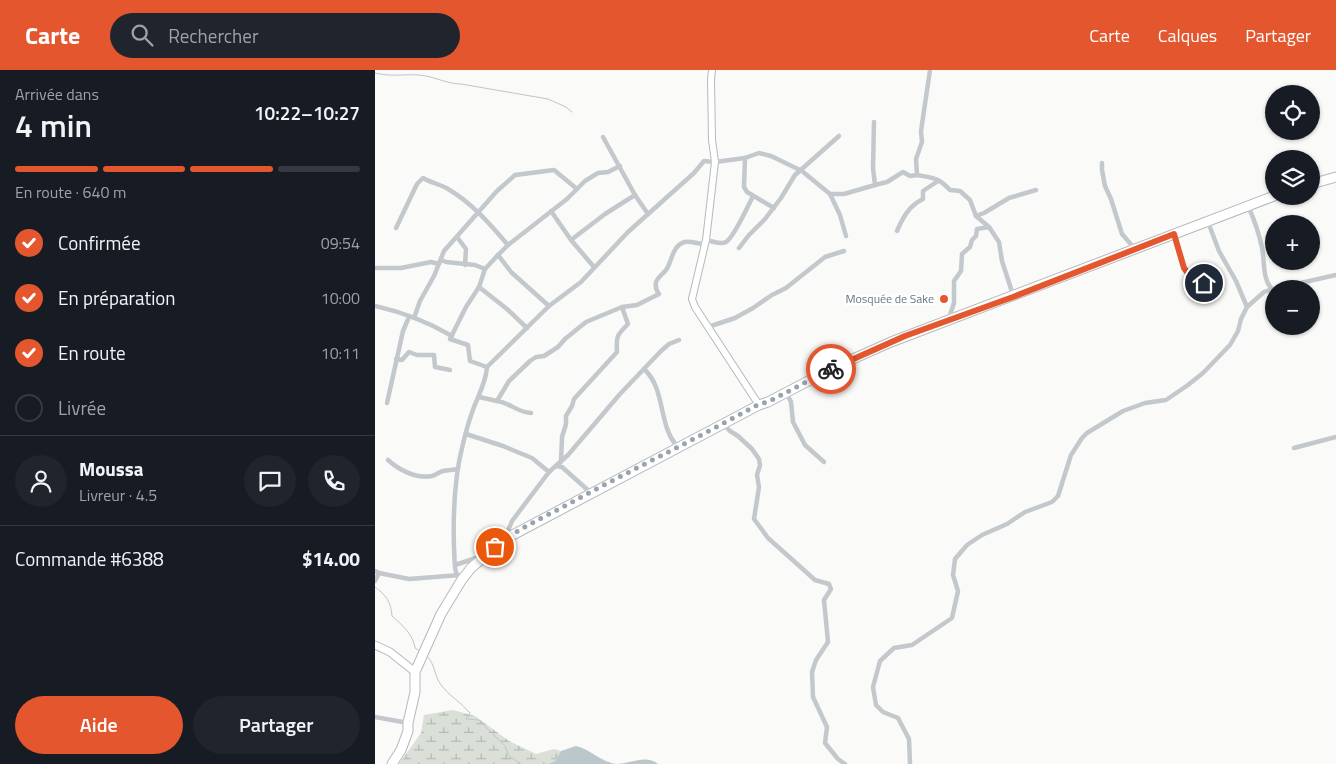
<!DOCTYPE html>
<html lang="fr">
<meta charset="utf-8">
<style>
:root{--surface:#171b24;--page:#20242c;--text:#f1f3f6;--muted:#9ea1a6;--line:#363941;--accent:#e4572e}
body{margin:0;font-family:"Titillium Web",sans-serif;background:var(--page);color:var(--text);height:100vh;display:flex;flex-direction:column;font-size:19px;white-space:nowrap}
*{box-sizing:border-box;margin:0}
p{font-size:16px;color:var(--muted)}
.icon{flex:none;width:28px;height:28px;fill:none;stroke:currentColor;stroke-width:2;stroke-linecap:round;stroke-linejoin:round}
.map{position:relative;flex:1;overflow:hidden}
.side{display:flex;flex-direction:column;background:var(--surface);width:375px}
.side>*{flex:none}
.tools{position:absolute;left:890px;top:15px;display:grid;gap:10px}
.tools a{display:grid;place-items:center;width:55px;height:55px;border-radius:50%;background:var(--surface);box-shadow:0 1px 4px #0004;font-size:25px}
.pin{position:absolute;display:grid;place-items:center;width:42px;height:42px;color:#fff;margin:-21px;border:2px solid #fff;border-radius:50%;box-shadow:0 1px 5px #0007}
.courier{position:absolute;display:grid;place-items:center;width:50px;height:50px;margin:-25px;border:4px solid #e4572e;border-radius:50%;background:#fff;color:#222;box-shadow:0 1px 6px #0007}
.summary em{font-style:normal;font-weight:600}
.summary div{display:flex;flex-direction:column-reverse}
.summary{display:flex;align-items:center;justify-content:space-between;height:85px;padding:0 15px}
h1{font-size:32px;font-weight:600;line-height:38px}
.bar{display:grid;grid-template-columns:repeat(4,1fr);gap:8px 5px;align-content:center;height:60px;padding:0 15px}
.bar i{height:6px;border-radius:4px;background:var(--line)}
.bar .selected{background:var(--accent)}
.bar p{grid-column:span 4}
.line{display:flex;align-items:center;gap:12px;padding:0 15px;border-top:1px solid var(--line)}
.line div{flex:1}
.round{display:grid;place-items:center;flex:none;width:52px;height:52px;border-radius:26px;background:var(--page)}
ol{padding:0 15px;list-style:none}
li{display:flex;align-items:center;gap:15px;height:55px}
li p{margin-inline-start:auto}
li .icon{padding:5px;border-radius:50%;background:var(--accent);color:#fff;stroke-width:4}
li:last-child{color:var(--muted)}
li i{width:28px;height:28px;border:2px solid var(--line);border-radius:50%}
.action{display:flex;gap:10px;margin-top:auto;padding:10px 15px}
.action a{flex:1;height:58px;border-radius:30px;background:var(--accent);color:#fff;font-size:20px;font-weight:600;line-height:58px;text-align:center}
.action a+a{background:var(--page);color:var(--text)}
header{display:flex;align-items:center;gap:30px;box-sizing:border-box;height:70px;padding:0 25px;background:var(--accent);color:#fff}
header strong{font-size:24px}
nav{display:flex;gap:28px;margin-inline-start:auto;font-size:18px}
.search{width:350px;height:45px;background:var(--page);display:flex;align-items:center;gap:12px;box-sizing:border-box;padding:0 18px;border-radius:28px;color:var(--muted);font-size:19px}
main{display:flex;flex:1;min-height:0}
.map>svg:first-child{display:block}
.wetland{fill:url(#wetland-marsh)}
.water{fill:#bbc7cb}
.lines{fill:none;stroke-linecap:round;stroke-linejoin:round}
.stream{stroke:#bbc7cb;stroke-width:1}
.secondary-casing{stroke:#b3babf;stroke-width:8}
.primary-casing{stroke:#b5babe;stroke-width:9}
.highway-casing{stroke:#b4b9bd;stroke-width:11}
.street{stroke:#c3c8cc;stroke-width:4.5}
.secondary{stroke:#fff;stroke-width:6}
.primary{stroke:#fff;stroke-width:7}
.highway{stroke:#fff;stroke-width:9}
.done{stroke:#99a4ac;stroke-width:5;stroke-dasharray:0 9}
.route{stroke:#e4572e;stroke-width:6}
.poi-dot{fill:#e4572e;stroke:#fff;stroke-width:2}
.labels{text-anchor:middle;stroke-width:5;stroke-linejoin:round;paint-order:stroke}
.poi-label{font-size:12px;fill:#657683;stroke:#fff;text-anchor:end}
</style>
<header>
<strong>Carte</strong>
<div class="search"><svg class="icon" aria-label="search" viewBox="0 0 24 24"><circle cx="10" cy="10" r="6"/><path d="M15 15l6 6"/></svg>Rechercher</div>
<nav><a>Carte</a><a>Calques</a><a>Partager</a></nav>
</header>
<main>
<section class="side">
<div class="summary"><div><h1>4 min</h1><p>Arrivée dans</p></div><em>10:22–10:27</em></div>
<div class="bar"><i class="selected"></i><i class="selected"></i><i class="selected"></i><i></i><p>En route · 640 m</p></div>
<ol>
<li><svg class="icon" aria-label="check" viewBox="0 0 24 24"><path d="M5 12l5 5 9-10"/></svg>Confirmée<p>09:54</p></li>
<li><svg class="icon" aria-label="check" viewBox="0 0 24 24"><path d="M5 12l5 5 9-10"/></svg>En préparation<p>10:00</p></li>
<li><svg class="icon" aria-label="check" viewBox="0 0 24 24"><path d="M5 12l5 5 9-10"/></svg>En route<p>10:11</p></li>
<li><i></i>Livrée</li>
</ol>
<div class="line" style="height:90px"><a class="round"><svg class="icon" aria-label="person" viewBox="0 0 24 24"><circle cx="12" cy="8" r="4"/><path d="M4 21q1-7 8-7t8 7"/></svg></a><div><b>Moussa</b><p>Livreur · 4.5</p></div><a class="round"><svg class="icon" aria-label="chat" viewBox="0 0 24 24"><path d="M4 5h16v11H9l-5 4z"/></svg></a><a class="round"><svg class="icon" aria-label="phone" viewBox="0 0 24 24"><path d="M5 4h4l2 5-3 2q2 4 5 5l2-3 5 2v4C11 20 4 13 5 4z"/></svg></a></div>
<div class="line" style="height:65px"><div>Commande #6388</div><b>$14.00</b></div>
<div class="action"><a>Aide</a><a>Partager</a></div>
</section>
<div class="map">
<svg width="961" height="694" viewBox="0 0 961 694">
<defs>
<pattern id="wetland-marsh" width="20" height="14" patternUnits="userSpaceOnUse" patternTransform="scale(1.25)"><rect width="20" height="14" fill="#dadfd7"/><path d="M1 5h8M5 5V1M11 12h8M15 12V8" fill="none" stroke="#b4b9b4"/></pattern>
</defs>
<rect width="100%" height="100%" fill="#fafaf8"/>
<!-- wetland -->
<path class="wetland" d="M78,640L100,646L134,671L161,684L179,679L186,681L180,691L173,694H24L46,663L49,645Z"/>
<!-- water -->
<path class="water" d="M201,676C215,679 226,692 241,694C255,694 271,684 283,694H173L180,691L186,681Z"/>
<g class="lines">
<!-- stream -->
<g class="stream">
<path d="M0,3C15,7 29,4 44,5C59,6 71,14 86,14L173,29L191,37L197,42"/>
<path d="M0,517C11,525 16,532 17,546C27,555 38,564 40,578L45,581"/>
<path d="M52,586C60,594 59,605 66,615C74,626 86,632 95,643L91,649L104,650L130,676L134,686L146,694"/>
</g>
<!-- secondary casing -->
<g class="secondary-casing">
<path id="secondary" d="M337,0L336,9L337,70L340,92L331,170L317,229L320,237L384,335"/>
</g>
<!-- primary casing -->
<g class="primary-casing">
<path id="primary" d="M0,575L15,582L40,602"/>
</g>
<!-- highway casing -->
<g class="highway-casing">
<g id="highway">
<path d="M936,114L961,107"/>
<path d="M17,694L26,680L33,661V653L40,622V602L66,544L86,511L96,498L130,469L384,335L393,332L460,297L516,272L899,126"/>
</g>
</g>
<!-- street -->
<g class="street">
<path d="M555,0L546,61L547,72L541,89L542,105C558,108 563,107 575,120L585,121L595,130L601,146L614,157L624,172L627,191L638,225"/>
<path d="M228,67L260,125L273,144"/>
<path d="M370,88L369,117L372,122L399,138"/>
<path d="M727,93V100L730,116L736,129L747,164L760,179"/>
<path d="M500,115L512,112L528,102L535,106L542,105"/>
<path d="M455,124H469L500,115L498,98L499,52"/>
<path d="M873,136C879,149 884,163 887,178C890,191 887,209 897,219"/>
<path d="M176,141L196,170L219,197"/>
<path d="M601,146L609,143L634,128L661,120"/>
<path d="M21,158L42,114L48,108C56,113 65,114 73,119C97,133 115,154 133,175"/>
<path d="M522,161C528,147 534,136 548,129V121L563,111"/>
<path d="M799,164L809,198L814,205L844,220"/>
<path d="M82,167L91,179L90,195"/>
<path d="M196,170L230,144L260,125"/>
<path d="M331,170C336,171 346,175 351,172C359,167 373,136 378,126"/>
<path d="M364,178L374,165L390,149L406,128L420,105L464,66"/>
<path d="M123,185L136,202L174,236"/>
<path d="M66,190L71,192L100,195L110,199"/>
<path d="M0,198H26L56,192L64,194"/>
<path d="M104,217L132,239L152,258"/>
<path d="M899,219L961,205"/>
<path d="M0,236C27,242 53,252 77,266"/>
<path d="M872,237L889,222L897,219"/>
<path d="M39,248L45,231L59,206L69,181L122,121L140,105L179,100L202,119"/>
<path d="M574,248L579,233V211L586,201L587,184L595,177L597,170L601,166L602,159L614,157"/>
<path d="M333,257L360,248L378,238L397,225L411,218L450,187L469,181"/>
<path d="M21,289L27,290L34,282L42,285H59L60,297L75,300"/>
<path d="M112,297L95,291L93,275L75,269L91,237L104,217L110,199L123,185L133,175L192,129L210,111L223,103L233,102L245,96"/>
<path d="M270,300C291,320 283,357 303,377"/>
<path d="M411,322L416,332L418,352L430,375L449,392"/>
<path d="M104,327L122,331L134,311L155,291L161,287L169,286L183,277L190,269L211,252L247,237L262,235L284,224C281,220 280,217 281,212C283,207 287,205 291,200C297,192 297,175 310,172C316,171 324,174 330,174"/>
<path d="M122,331C136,333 141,342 156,343"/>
<path d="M12,333L28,261L34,247"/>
<path d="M348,354L355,361L363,366L377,379L384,389L385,395L382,405L384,417L379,449L393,468L440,510L454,514L456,519L449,530L453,572L441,590L437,602L438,627L452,657L450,673L463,689L470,694"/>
<path d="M91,364L128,376L157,388L174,402"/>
<path d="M919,378L961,367"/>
<path d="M13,390C24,400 41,409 57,406C61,405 64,402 68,401C72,400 78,400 83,399"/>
<path d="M186,392L187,367L191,354V346L197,336L199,329L242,282C241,266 242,265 253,254L247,237"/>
<path d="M181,396L187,397L215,422"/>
<path d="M130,468L137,451L174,402L193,385L245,324L286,281L294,274L304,270"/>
<path d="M80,495L104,487"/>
<path d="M0,501L4,503L0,511"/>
<path d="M4,503L34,509L85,505"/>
<path d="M86,511C78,504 80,488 79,478C78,445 79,410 87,378C90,365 94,350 99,337C104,324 111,312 112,297L174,236L206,212L253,162L319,103L329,91L340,92L370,88L384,83L396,86L427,101L455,124L465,145L471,166"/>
<path d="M0,647L33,653"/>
<path d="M535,694L534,669L523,648L508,642L501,635L498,617L505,591L519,578L537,575L577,548L583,521L578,505L580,489L592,475L607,465L632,454L650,442L677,432L683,426L696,385L707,368L712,363L748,341L770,333L791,330L813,315L828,303L855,275L863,261L866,249L872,237L861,211L844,181L833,152"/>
</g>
<!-- secondary -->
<use href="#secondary" class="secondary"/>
<!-- primary -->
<use href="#primary" class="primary"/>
<!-- highway -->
<use href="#highway" class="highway"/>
</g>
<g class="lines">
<!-- done -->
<path class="done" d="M120,477C143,458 172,446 199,431C260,398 323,368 384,334L393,332L456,299"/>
<!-- route -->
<path class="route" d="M456,299L530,266L638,227L799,164L809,198L814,205L829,213"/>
</g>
<!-- markers -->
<circle class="poi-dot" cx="569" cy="229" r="5"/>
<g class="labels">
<!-- poi labels -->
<g class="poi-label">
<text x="559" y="233">Mosquée de Sake</text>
</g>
</g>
</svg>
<div class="tools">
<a><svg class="icon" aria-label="locate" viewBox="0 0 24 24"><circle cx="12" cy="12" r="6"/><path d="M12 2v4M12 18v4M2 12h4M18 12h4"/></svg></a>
<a><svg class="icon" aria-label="layers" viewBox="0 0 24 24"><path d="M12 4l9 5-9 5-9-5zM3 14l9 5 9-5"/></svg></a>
<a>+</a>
<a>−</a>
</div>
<div class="pin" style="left:120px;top:477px;background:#ea580c"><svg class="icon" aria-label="bag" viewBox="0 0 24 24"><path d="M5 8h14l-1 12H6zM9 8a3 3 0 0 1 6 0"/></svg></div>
<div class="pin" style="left:829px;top:213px;background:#1f2937"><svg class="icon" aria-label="home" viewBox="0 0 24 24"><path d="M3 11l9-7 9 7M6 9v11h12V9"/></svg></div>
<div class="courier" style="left:456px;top:299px"><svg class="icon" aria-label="bike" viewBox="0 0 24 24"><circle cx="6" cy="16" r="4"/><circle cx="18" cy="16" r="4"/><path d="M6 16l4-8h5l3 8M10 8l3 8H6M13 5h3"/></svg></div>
</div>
</main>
